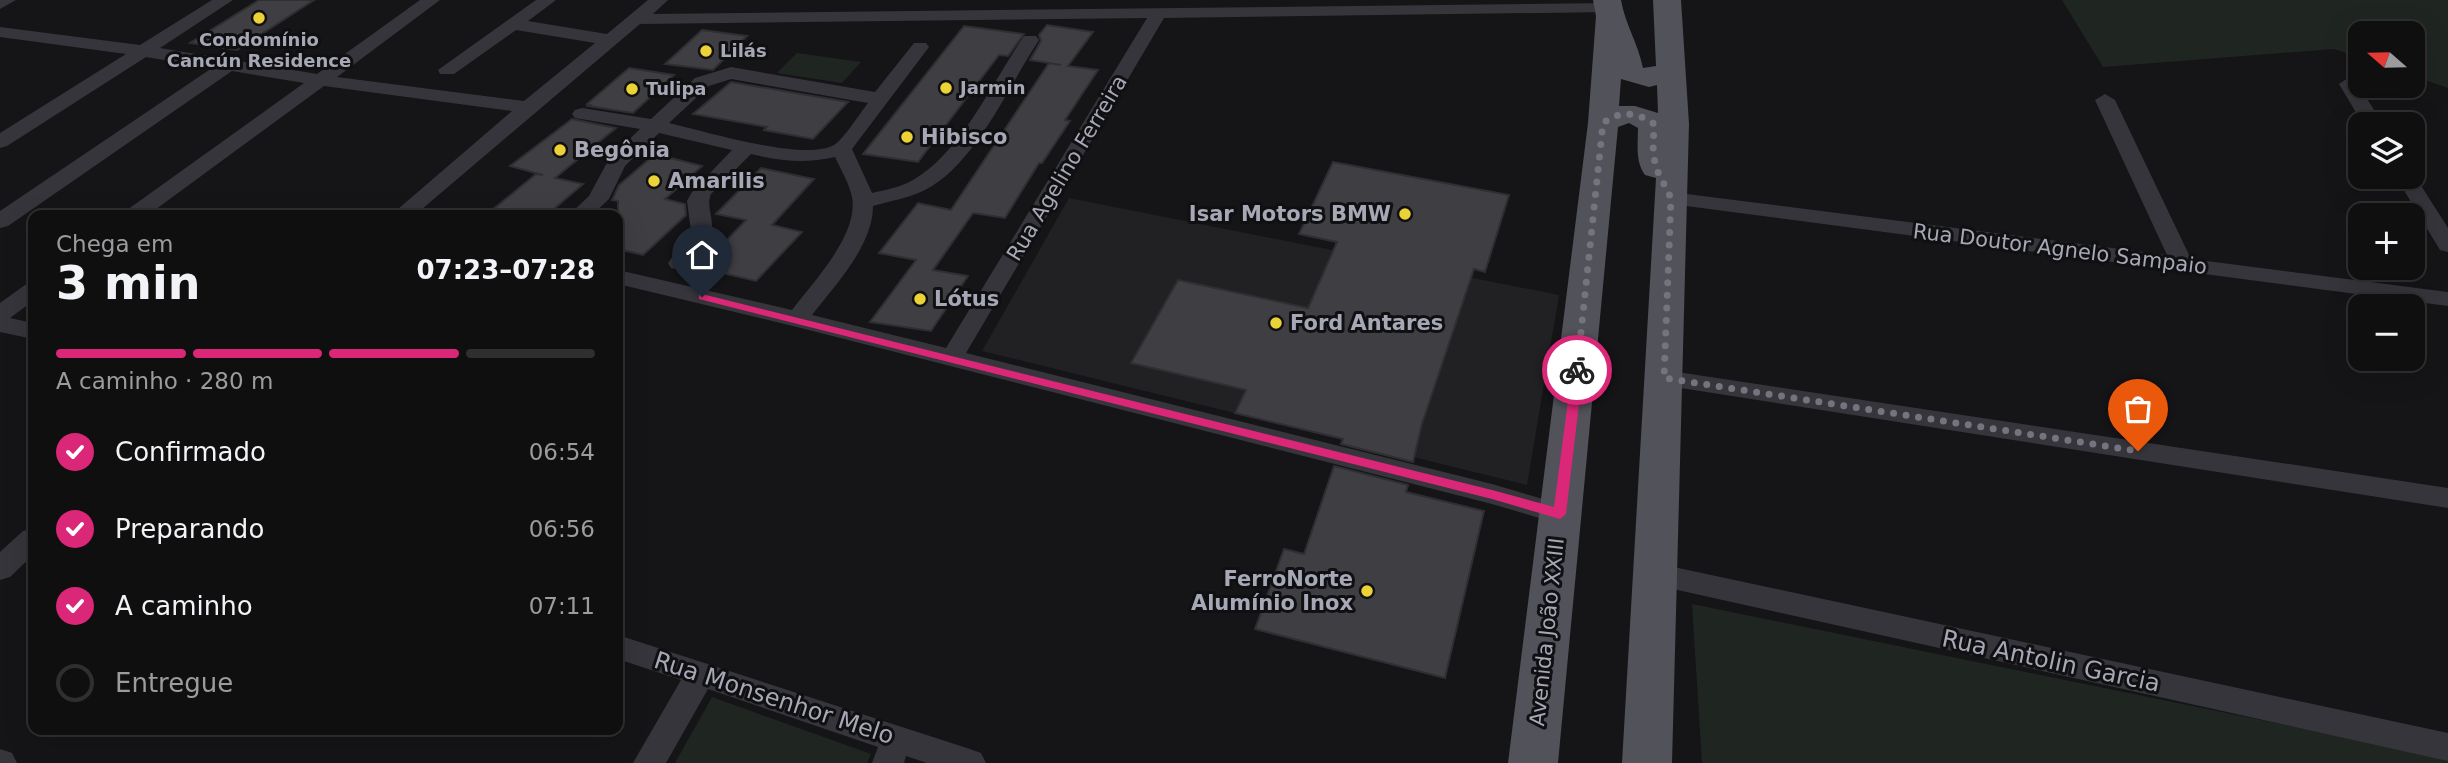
<!DOCTYPE html>
<html lang="pt">
<meta charset="utf-8">
<style>
:root{--surface:#100f10;--page:#1e1d1e;--text:#f1f3f6;--muted:#9c9c9f;--line:#302f30;--accent:#db2777}
body{margin:0;font-family:"DejaVu Sans",sans-serif;background:var(--page);color:var(--text);height:100vh;display:flex;flex-direction:column;font-size:26px;white-space:nowrap}
*{box-sizing:border-box;margin:0}
p{font-size:23px;color:var(--muted)}
.icon{flex:none;width:38px;height:38px;fill:none;stroke:currentColor;stroke-width:2;stroke-linecap:round;stroke-linejoin:round}
.map{position:relative;flex:1;overflow:hidden}
.drawer{position:absolute;left:28px;top:210px;width:595px;height:525px;display:flex;flex-direction:column;background:var(--surface);border-radius:14px;box-shadow:0 7px 28px #0002,0 0 0 2px var(--line)}
.drawer>*{flex:none}
.needle{width:46px;rotate:290deg}
.fabs{position:absolute;left:2348px;top:21px;display:grid;gap:14px}
.fabs a{display:grid;place-items:center;width:77px;height:77px;border-radius:14px;background:var(--surface);box-shadow:0 7px 28px #0002,0 0 0 2px var(--line);font-size:35px}
.pin{position:absolute;display:grid;place-items:center;width:60px;height:60px;color:#fff;margin:-72px -30px;border-radius:50% 50% 50% 0;rotate:-45deg;box-shadow:0 0 7px #0007}
.pin .icon{rotate:45deg}
.courier{position:absolute;display:grid;place-items:center;width:70px;height:70px;margin:-35px;border:5px solid #db2777;border-radius:50%;background:#fff;color:#222;box-shadow:0 2px 9px #0007}
.summary em{font-style:normal;font-weight:700}
.summary div{display:flex;flex-direction:column-reverse}
.summary{display:flex;align-items:center;justify-content:space-between;height:119px;padding:0 28px}
h1{font-size:46px;font-weight:700;line-height:52px}
.bar{display:grid;grid-template-columns:repeat(4,1fr);gap:10px 7px;align-content:center;height:84px;padding:0 28px}
.bar i{height:9px;border-radius:5px;background:var(--line)}
.bar .active{background:var(--accent)}
.bar p{grid-column:span 4}
ol{padding:0 28px;list-style:none}
li{display:flex;align-items:center;gap:21px;height:77px}
li p{margin-inline-start:auto}
li .icon{padding:7px;border-radius:50%;background:var(--accent);color:#fff;stroke-width:4}
li:last-child{color:var(--muted)}
li i{width:38px;height:38px;border:4px solid var(--line);border-radius:50%}
.map>svg:first-child{display:block}
.built{fill:#212023}
.green{fill:#1f2621}
.building{fill:#3f3e43;stroke:#2f2e32;stroke-width:2}
.lines{fill:none;stroke-linecap:round;stroke-linejoin:round}
.minor{fill:#36353b;fill-rule:evenodd}
.primary{fill:#51525a;fill-rule:evenodd}
.route{fill:#db2777}
.done{stroke:#73747e;stroke-width:7;stroke-dasharray:0 12.6}
.poi-dot{fill:#ebd237;stroke:#100f11;stroke-width:2.5}
.labels{text-anchor:middle;stroke-width:6;stroke-linejoin:round;paint-order:stroke}
.far-poi-label{font-size:18px;font-weight:bold;fill:#a6a8b6;stroke:#100f11;text-anchor:start}
.poi-label{font-size:21px;font-weight:bold;fill:#a6a8b6;stroke:#100f11;text-anchor:start}
.street-label{font-size:21px;fill:#a6a8b6;stroke:#100f11}
.near-street-label{font-size:24px;fill:#a6a8b6;stroke:#100f11}
</style>
<div class="map">
<svg width="2448" height="763" viewBox="0 0 2448 763">
<rect width="100%" height="100%" fill="#151416"/>
<!-- built -->
<path class="built" d="M1069,198L1559,295L1527,485L982,351Z"/>
<!-- green -->
<g class="green">
<path d="M2062,0H2448V88L2413,76V33H2361V58L2334,49L2103,67Z"/>
<path d="M797,53L861,62L842,83L777,73Z"/>
<path d="M1692,604L2448,758V763H1702Z"/>
<path d="M712,697L871,754L867,763H675Z"/>
</g>
<!-- building -->
<g class="building">
<path d="M259,0H314L237,50L190,43Z"/>
<path d="M1047,25L1093,32L1068,66L1098,70L1065,120L1070,121L1042,163H1039L1005,218L973,213L933,270L968,276L931,331L870,322L916,260L879,253L918,203L951,210L1049,63L1061,65L1030,60L1041,41L1039,35Z"/>
<path d="M964,26L1024,34L1008,56L999,55L918,162L863,154Z"/>
<path d="M702,30L747,36L713,70L665,64Z"/>
<path d="M629,68L674,75L633,113L588,106L590,105L587,104Z"/>
<path d="M731,82L848,102L813,139L764,130L767,127L693,114Z"/>
<path d="M572,119L616,128L555,178L583,184L547,215H486L536,174L543,175L510,166Z"/>
<path d="M655,154L702,166L665,199L685,204L686,215L643,255L618,249V201L612,200L619,185Z"/>
<path d="M1333,162L1509,195L1485,272L1474,269L1422,424L1413,462L1341,444L1343,439L1235,413L1246,390L1131,363L1178,280L1308,308L1337,242L1299,234Z"/>
<path d="M761,168L814,179L772,225L802,232L756,281L700,268L746,220L716,214Z"/>
<path d="M1334,466L1408,485L1406,492L1484,511L1445,678L1255,629L1284,549L1304,554Z"/>
</g>
<g class="lines">
<!-- minor -->
<g class="minor">
<path d="M0,0H16L0,9Z"/>
<path d="M212,0H233L160,48L317,74L420,0H440L337,77L524,101L595,43L516,30L454,74H440L438,70L536,0H556L528,21L607,34L648,0H668L653,14L1614,3L1617,7L1614,11L1608,12L1164,18L966,353L1492,484L1570,507L1574,514L1570,521L1560,524L1492,504L797,327L618,284V270L792,310C813,282 859,235 852,197C849,183 841,170 835,157C805,164 780,161 751,154L711,194C706,206 713,216 712,229C712,247 689,273 671,268L668,263L691,231L687,201L692,192L732,150L659,133L625,166L609,199L592,215H569L589,196L609,159L640,129L575,118L572,114L575,110L582,108L651,119L695,78L731,67L875,92L914,43H926L929,47L926,51L852,149L872,193C885,190 901,187 913,180C961,153 993,81 1024,36H1036L1039,40C1009,85 975,165 925,190C909,198 890,201 873,206C873,246 835,285 812,315L946,348L1147,18L640,24L415,215H391L512,111L324,86L148,215H125L127,210L304,83L232,71L8,226L0,228V211L212,68L146,57L7,146L0,148V133L126,54L0,37V27L140,45ZM731,79L868,103C860,113 844,139 834,145C804,162 704,131 669,123L709,86Z"/>
<path d="M2348,78L2355,80L2383,124H2363L2339,84Z"/>
<path d="M2105,94L2115,100L2191,259L2448,292V306L1671,204L1664,202L1660,198L1664,194L1671,192L2167,255L2095,100Z"/>
<path d="M2413,173L2448,228V252L2440,250L2396,177H2413Z"/>
<path d="M33,283V301L10,318L33,323V339L0,332V303L25,285Z"/>
<path d="M1664,370L2448,488V508L1655,384L1652,378L1655,372Z"/>
<path d="M33,528V555L10,577L0,580V552L23,531Z"/>
<path d="M1655,563L2448,733V761L1655,585L1645,582L1641,574L1645,566Z"/>
<path d="M618,635L970,749L981,753L986,763H927L906,756L904,763H872L878,747L708,689L666,763H633L681,680L618,659Z"/>
<path d="M0,749L12,753L17,763H0Z"/>
</g>
<!-- primary -->
<path class="primary" d="M1593,0H1621C1625,24 1638,43 1643,68L1656,66L1653,0H1681L1689,124L1672,763H1622L1656,178L1645,175C1635,161 1638,144 1638,128L1629,123L1618,127L1558,763H1508L1588,123L1596,16ZM1621,79L1649,87L1657,85L1658,113L1635,106H1619Z"/>
</g>
<!-- route -->
<path class="route" d="M702,294L1492,490L1554,507L1572,370L1577,367L1583,370L1566,514L1560,519L1492,499L699,299V295Z"/>
<g class="lines">
<!-- done -->
<path class="done" d="M1577,370L1603,123C1621,110 1637,112 1654,124L1653,154L1657,170L1671,198L1664,378L2138,451"/>
</g>
<!-- markers -->
<g class="poi-dot">
<circle cx="259" cy="18" r="7"/>
<circle cx="706" cy="51" r="7"/>
<circle cx="946" cy="88" r="7"/>
<circle cx="632" cy="89" r="7"/>
<circle cx="907" cy="137" r="7"/>
<circle cx="560" cy="150" r="7"/>
<circle cx="654" cy="181" r="7"/>
<circle cx="1405" cy="214" r="7"/>
<circle cx="920" cy="299" r="7"/>
<circle cx="1276" cy="323" r="7"/>
<circle cx="1367" cy="591" r="7"/>
</g>
<g class="labels">
<!-- far-poi labels -->
<g class="far-poi-label">
<text x="259" y="46" text-anchor="middle">Condomínio<tspan x="259" dy="21">Cancún Residence</tspan></text>
<text x="720" y="57">Lilás</text>
<text x="960" y="94">Jarmin</text>
<text x="646" y="95">Tulipa</text>
</g>
<!-- poi labels -->
<g class="poi-label">
<text x="921" y="144">Hibisco</text>
<text x="574" y="157">Begônia</text>
<text x="668" y="188">Amarilis</text>
<text x="1391" y="221" text-anchor="end">Isar Motors BMW</text>
<text x="934" y="306">Lótus</text>
<text x="1290" y="330">Ford Antares</text>
<text x="1353" y="586" text-anchor="end">FerroNorte<tspan x="1353" dy="24">Alumínio Inox</tspan></text>
</g>
<!-- street labels -->
<g class="street-label">
<text transform="translate(1067 168) rotate(-59)" y="7">Rua Agelino Ferreira</text>
<text transform="translate(2060 249) rotate(7)" y="7">Rua Doutor Agnelo Sampaio</text>
<text transform="translate(1547 632) rotate(-84)" y="7">Avenida João XXIII</text>
</g>
<!-- near-street labels -->
<g class="near-street-label">
<text transform="translate(2051 661) rotate(12)" y="8">Rua Antolin Garcia</text>
<text transform="translate(774 698) rotate(18)" y="8">Rua Monsenhor Melo</text>
</g>
</g>
</svg>
<div class="fabs">
<a><svg class="needle" viewBox="-14 -14 28 28"><path d="M0-13l5 13h-10z" fill="#e53935"/><path d="M0 13l5-13h-10z" fill="#9c9c9f"/></svg></a>
<a><svg class="icon" aria-label="layers" viewBox="0 0 24 24"><path d="M12 4l9 5-9 5-9-5zM3 14l9 5 9-5"/></svg></a>
<a>+</a>
<a>−</a>
</div>
<div class="pin" style="left:2138px;top:451px;background:#ea580c"><svg class="icon" aria-label="bag" viewBox="0 0 24 24"><path d="M5 8h14l-1 12H6zM9 8a3 3 0 0 1 6 0"/></svg></div>
<div class="pin" style="left:702px;top:297px;background:#1f2937"><svg class="icon" aria-label="home" viewBox="0 0 24 24"><path d="M3 11l9-7 9 7M6 9v11h12V9"/></svg></div>
<div class="courier" style="left:1577px;top:370px"><svg class="icon" aria-label="bike" viewBox="0 0 24 24"><circle cx="6" cy="16" r="4"/><circle cx="18" cy="16" r="4"/><path d="M6 16l4-8h5l3 8M10 8l3 8H6M13 5h3"/></svg></div>
<section class="drawer">
<div class="summary"><div><h1>3 min</h1><p>Chega em</p></div><em>07:23–07:28</em></div>
<div class="bar"><i class="active"></i><i class="active"></i><i class="active"></i><i></i><p>A caminho · 280 m</p></div>
<ol>
<li><svg class="icon" aria-label="check" viewBox="0 0 24 24"><path d="M5 12l5 5 9-10"/></svg>Confirmado<p>06:54</p></li>
<li><svg class="icon" aria-label="check" viewBox="0 0 24 24"><path d="M5 12l5 5 9-10"/></svg>Preparando<p>06:56</p></li>
<li><svg class="icon" aria-label="check" viewBox="0 0 24 24"><path d="M5 12l5 5 9-10"/></svg>A caminho<p>07:11</p></li>
<li><i></i>Entregue</li>
</ol>
</section>
</div>
